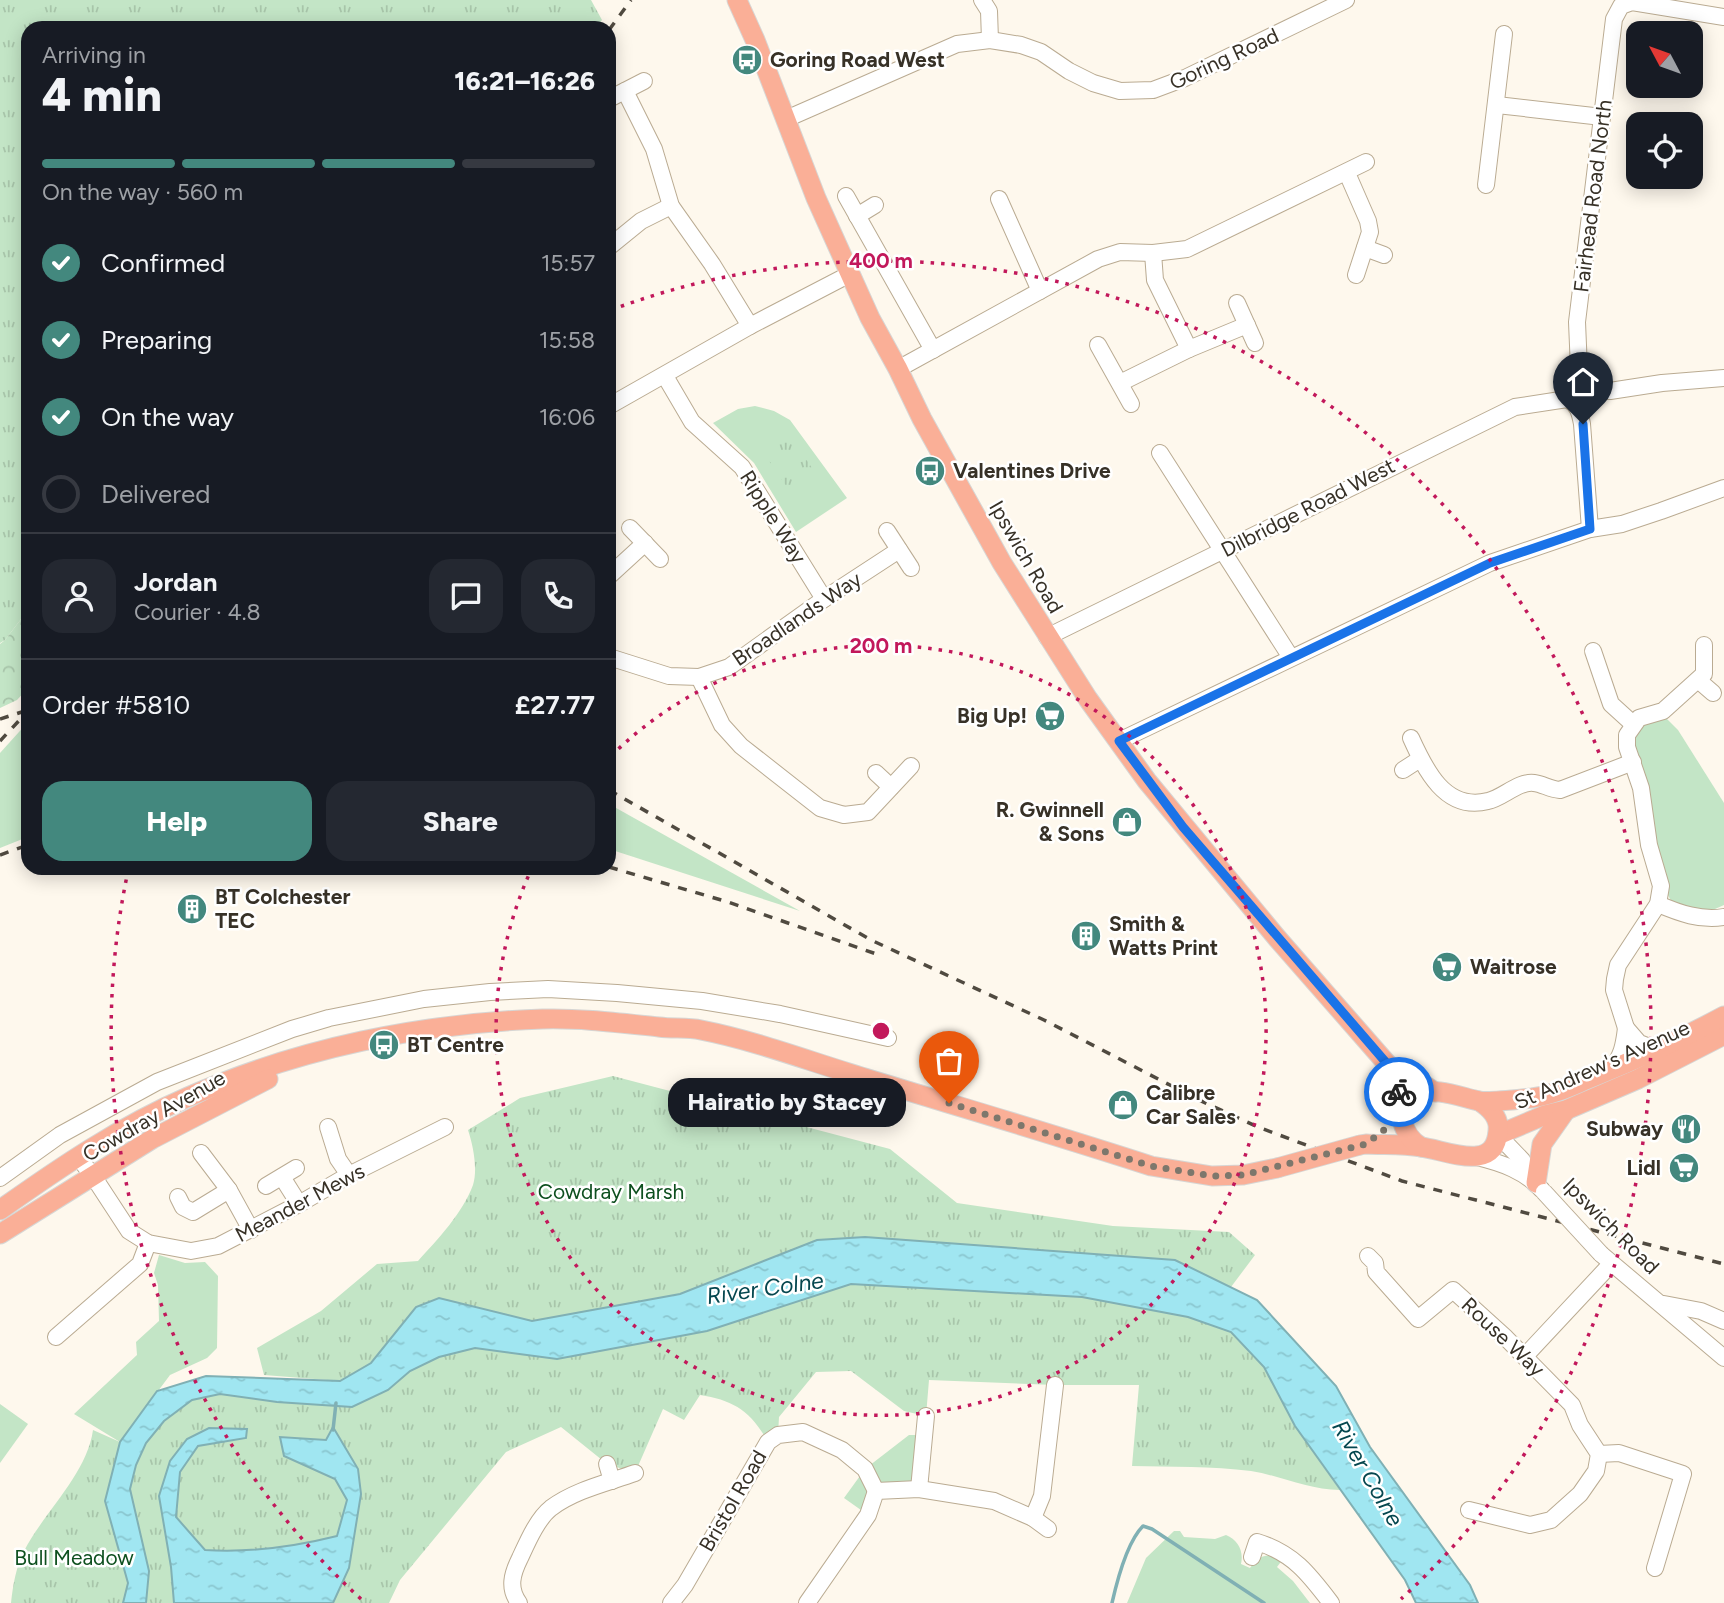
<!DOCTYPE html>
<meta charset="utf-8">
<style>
:root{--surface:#171b24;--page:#242831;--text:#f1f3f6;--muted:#9ea1a6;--line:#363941;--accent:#43887e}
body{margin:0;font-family:Figtree,sans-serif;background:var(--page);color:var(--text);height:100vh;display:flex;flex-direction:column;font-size:26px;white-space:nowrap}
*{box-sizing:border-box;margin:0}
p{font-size:23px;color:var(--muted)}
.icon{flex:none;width:38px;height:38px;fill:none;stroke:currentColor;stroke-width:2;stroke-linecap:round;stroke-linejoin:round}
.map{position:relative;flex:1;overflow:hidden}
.details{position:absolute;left:21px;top:21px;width:595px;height:854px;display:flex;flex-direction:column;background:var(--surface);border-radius:21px;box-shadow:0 4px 18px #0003}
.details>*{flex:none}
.needle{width:46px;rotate:311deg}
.controls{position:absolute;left:1626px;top:21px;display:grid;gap:14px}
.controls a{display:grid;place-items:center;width:77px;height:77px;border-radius:14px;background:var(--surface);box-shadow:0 4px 18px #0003;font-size:35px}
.pin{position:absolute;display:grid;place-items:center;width:60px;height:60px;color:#fff;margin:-72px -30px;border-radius:50% 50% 50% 0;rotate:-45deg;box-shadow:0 0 7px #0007}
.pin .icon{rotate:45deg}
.courier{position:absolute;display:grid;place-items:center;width:70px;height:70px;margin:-35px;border:5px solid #1a73e8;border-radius:50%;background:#fff;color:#222;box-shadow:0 2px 9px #0007}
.bubble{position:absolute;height:49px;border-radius:21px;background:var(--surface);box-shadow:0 4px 18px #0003;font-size:23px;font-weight:800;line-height:49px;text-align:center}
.headline em{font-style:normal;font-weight:800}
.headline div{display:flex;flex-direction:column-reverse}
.headline{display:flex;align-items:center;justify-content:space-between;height:119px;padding:0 21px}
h1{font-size:46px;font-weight:800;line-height:52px}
.bar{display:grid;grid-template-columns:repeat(4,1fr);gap:10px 7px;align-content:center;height:84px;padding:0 21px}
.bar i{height:9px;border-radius:5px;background:var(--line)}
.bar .selected{background:var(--accent)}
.bar p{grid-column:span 4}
.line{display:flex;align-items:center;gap:18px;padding:0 21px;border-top:2px solid var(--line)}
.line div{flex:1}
.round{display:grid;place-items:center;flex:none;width:74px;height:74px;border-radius:21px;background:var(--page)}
ol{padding:0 21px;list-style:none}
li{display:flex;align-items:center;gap:21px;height:77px}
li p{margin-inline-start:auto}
li .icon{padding:7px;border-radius:50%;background:var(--accent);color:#fff;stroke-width:4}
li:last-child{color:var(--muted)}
li i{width:38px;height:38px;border:4px solid var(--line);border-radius:50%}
.action{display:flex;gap:14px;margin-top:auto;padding:14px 21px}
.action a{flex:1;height:80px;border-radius:21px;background:var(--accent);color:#fff;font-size:28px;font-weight:800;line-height:80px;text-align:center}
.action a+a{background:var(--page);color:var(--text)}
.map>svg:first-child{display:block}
.grass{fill:#c3e5c6}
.forest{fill:url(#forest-crowns)}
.park{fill:url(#park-tufts)}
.water{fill:url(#water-ripples);stroke:#80b0b4;stroke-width:2}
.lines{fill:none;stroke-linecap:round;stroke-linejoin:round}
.stream{stroke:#80b0b4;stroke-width:3.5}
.minor-casing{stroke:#baab92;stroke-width:18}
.major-casing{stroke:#d7d6d4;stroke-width:21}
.minor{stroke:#fff;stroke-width:16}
.major{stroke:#faaf97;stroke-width:19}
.rail{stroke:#504a40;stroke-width:3.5;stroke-dasharray:9 9;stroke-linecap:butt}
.minor-bridge-casing{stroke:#baab92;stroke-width:18;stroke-linecap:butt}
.major-bridge-casing{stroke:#d7d6d4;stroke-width:21;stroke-linecap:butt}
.minor-bridge{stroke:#fff;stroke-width:16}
.major-bridge{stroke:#faaf97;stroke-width:19}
.done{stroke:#7d776c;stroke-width:7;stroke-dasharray:0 12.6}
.route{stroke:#1a73e8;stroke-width:9}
.ring{fill:none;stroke:#c2185b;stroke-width:3.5;stroke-dasharray:3.5 7}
.labels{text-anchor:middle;stroke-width:5;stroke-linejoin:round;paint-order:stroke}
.street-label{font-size:21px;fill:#373127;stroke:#fff}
.poi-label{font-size:21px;font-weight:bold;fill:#373127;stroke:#fff;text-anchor:start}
.park-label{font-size:21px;fill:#0e501f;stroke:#fff}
.water-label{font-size:23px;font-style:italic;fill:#05474f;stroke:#fff}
.centre{fill:#c2185b;stroke:#fff;stroke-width:3.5}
.ring-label{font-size:21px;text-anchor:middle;font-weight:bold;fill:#c2185b;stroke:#fff;stroke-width:5;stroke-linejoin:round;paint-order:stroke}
</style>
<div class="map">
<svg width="1724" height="1603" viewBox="0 0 1724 1603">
<defs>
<pattern id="forest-crowns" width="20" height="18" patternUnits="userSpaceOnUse" patternTransform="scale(1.75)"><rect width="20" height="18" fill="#c3e5c6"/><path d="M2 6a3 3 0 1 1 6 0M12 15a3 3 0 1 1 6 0" fill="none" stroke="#a8c5aa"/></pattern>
<pattern id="park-tufts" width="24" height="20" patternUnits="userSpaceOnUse" patternTransform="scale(1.75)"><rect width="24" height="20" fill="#c3e5c6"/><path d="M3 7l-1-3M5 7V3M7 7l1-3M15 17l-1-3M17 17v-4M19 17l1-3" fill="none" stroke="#a8c5aa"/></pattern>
<pattern id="water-ripples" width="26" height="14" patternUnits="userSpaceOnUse" patternTransform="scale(1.75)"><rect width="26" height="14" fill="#a0e6f1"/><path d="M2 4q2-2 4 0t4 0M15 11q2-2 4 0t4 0" fill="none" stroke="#8ac6cf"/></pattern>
</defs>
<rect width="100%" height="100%" fill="#fef8ed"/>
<!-- grass -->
<g class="grass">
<path d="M755,406L774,411L790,420L847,498L796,532L754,463L713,423L738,409Z"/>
<path d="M1665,717L1678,730L1724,803V905L1715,909H1701L1672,903L1667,893L1633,746L1636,727Z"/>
<path d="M28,722V832L25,838L0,848V753Z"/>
<path d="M609,804L800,911L609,849Z"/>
<path d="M159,1255L185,1263L205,1262L218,1276L217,1348L207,1358L170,1375L120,1442L74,1414L137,1355L136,1342L159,1321L158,1285L154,1273Z"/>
<path d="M0,1404L28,1424L0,1463Z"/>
<path d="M909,1435H924L919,1489L876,1491L868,1515L844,1498L865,1469Z"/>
<path d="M1174,1531H1180L1184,1537L1215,1539L1226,1535C1238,1540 1244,1551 1241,1564L1250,1568C1260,1554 1268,1553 1283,1559L1277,1567L1293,1581L1310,1603H1127L1146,1558Z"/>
</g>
<!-- forest -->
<path class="forest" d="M28,610V688L17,700L0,708V644L5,640Z"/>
<!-- park -->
<g class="park">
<path d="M0,0H591L602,20L596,28H28V610L5,640L0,643Z"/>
<path d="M789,434L814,471L788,489L763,452Z"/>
<path d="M613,1076L890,1149L957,1203L1113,1226L1229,1232L1255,1255L1231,1287L1175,1260L865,1237L817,1240L680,1294L532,1321L439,1298L416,1307L371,1363L340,1381L264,1375L257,1348L321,1311L377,1264L418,1261C438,1239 462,1214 473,1185C478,1169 473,1145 468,1130L520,1098Z"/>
<path d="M851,1284L1082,1297L1188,1317L1231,1332L1264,1367L1295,1426L1340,1490C1309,1490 1282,1476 1251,1471C1212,1466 1171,1467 1132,1466L1139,1385H1055L929,1380L926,1416L904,1411L851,1371L816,1372L779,1417L778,1435L768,1442C751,1411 733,1400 700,1395L684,1420L663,1409L635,1473L607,1464L561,1427L506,1452L400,1580L389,1603H146L149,1571L130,1489L136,1465L146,1443L164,1421L192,1400L220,1394L277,1402L352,1407L388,1390L410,1371L439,1357L475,1348L557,1359L707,1331Z"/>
<path d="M93,1430L120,1442L105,1501L128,1584L123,1603H11C13,1585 16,1567 24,1551C44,1512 87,1474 93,1430Z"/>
</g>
<!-- water -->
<g class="water">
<path d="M865,1237L1175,1260L1257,1300L1336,1386L1370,1447L1470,1585L1478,1603H1416L1405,1580L1295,1426L1264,1367L1231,1332L1188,1317L1082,1297L851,1284L707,1331L557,1359L475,1348L439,1357L410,1371L388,1390L352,1407L277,1402L220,1394L192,1400L164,1421L146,1443L136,1465L130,1489L149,1571L146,1603H123L128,1583L105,1501L120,1442L157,1391L206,1376L340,1381L371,1363L416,1307L439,1298L532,1321L680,1294L817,1240Z"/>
<path d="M333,1427L358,1469L361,1494L349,1568L333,1603H174L171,1567L159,1496L170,1461L187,1439L209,1428L247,1429L246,1438L198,1446L180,1472L176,1517L205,1550C251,1553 293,1547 337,1536L347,1500L335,1479L284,1456L280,1437L326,1440Z"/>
</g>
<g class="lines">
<!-- stream -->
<g class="stream">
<path d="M333,1430L336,1403"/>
<path d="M1112,1603C1117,1581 1127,1542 1143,1526L1152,1529L1264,1603"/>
</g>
<!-- minor casing -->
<g class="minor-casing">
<g id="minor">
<path d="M982,0L989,11L990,40"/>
<path d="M1724,17L1632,2L1621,6L1614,19L1577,322L1579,369L1588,386L1594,390L1610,391L1662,383L1724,378"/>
<path d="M625,91L654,149L671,206L712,264L750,326"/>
<path d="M609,99L644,81"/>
<path d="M1497,105L1602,117"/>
<path d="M786,119L957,44L990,40L1021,45L1041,52L1069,71L1093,83L1120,91L1153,90L1185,78L1346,0"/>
<path d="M1347,173L1368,221L1370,232L1356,275"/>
<path d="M1486,185L1504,34"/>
<path d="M846,196L933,350"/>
<path d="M999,199L1040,291"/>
<path d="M857,216L875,205"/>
<path d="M609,247L641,221L671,206"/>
<path d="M1365,248L1384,255"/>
<path d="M1153,253L1155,280L1189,349"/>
<path d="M1237,303L1255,343"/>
<path d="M1098,345L1131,404"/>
<path d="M898,369L1098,259L1120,252L1153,253L1187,249L1366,162"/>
<path d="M665,376L692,422L742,467L824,599"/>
<path d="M1120,383L1189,349L1247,325"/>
<path d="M609,406L750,326L850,274"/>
<path d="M1160,453L1288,653"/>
<path d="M630,528L660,559"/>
<path d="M887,531L911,568"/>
<path d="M609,576L645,543"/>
<path d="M1047,637L1515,407L1567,399C1578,404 1580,413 1582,424L1590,529"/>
<path d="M1593,651L1611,704L1633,724"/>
<path d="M609,657L669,676L699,677L729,667L824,599L899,550"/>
<path d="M699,677L722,725L741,746L820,808L844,815L868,812L911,766"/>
<path d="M1698,680L1713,693"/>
<path d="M1411,738C1425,769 1445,812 1488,801C1503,798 1518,781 1534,783C1543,784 1549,789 1560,790L1633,762"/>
<path d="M1119,741L1490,563L1590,529L1622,524L1661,511L1724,488"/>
<path d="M1403,770L1420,759"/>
<path d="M876,773L891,787"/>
<path d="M1658,904C1679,913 1701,921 1724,917"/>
<path d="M1626,1028L1614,990L1615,979L1618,965L1658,904L1661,886L1649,845L1641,788L1627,747V735L1639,718L1663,711L1704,674V645"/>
<path d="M1610,1070C1622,1057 1624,1045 1626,1028L1639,1043L1657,1050"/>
<path d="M328,1127L338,1159L349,1175"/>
<path d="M1498,1135L1522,1160L1532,1179"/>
<path d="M201,1153L229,1190L251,1230"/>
<path d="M78,1157L93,1176L129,1231L148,1243L191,1251L218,1246L299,1204L349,1175L445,1127"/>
<path d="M1477,1157C1502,1163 1525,1171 1542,1190"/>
<path d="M282,1177L299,1204"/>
<path d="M0,1178L60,1135L157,1082L292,1029L329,1018L424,999L490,992L548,989L617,993L702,1001L780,1014L888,1038"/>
<path d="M266,1186L296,1168"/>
<path d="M178,1197L183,1207L193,1212L229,1190"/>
<path d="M1601,1254L1724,1358"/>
<path d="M1368,1256L1375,1263L1376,1272L1418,1319L1453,1290L1506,1338L1572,1405L1580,1425L1599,1454L1596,1471L1580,1494L1551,1520L1530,1525L1469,1510"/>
<path d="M1664,1304L1701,1311L1724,1321"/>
<path d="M56,1337L140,1264L148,1243"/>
<path d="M1525,1356L1611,1264"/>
<path d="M1599,1454L1619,1453L1683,1474L1655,1568"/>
<path d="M607,1464L612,1481"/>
<path d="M919,1489L926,1416"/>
<path d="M1033,1518L1048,1529"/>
<path d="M1252,1557L1257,1542C1293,1553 1309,1574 1331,1603"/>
<path d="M519,1603C508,1588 512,1574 520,1558C527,1543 537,1519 551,1508C575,1490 607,1483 635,1473"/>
<path d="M671,1603L685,1585L768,1442L778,1435L803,1432L842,1450L865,1469L876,1491"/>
<path d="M807,1603L868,1515L876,1491L919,1489L994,1501L1033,1518L1042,1496L1055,1385"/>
</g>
</g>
<!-- major casing -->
<g class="major-casing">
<g id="major">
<path d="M737,0L755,40L816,198L870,318L898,369L922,419L1002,563L1088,699L1147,781L1277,938L1389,1066L1404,1109"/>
<path d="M1389,1066L1404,1072L1435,1092"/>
<path d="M1498,1135L1545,1115L1566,1110L1638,1079L1724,1035"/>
<path d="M1360,1145L1366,1144C1384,1145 1403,1144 1421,1147C1446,1150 1495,1174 1498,1131C1500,1117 1490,1108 1479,1101"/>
<path d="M1421,1147C1403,1136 1392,1108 1416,1095C1435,1086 1460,1097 1479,1101C1488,1103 1521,1099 1532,1098C1554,1095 1573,1085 1593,1077C1638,1059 1681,1039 1724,1016"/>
<path d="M1536,1183L1542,1144L1566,1110"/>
<path d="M0,1210C59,1168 121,1126 188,1097C299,1048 422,1023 543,1019C582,1018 620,1023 659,1027C673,1029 687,1027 701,1030C757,1041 811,1062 865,1078C960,1107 1056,1135 1151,1166L1212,1176L1243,1175L1277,1168"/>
<path d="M0,1234L152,1139L268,1079"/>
</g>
</g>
<!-- minor -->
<use href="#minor" class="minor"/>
<!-- major -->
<use href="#major" class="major"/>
<!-- rail -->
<g class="rail">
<path d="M609,30L631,0"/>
<path d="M0,719L28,710"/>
<path d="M0,741L28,711"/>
<path d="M609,790L871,940L1044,1020L1197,1099L1258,1127L1402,1181L1724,1264"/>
<path d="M0,855L28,845"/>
<path d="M609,867L728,902L882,956"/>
</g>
<!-- minor-bridge casing -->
<g class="minor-bridge-casing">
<path id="minor-bridge" d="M1544,1192L1601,1254"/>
</g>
<!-- major-bridge casing -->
<g class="major-bridge-casing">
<path id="major-bridge" d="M1277,1168L1360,1145"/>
</g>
<!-- minor-bridge -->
<use href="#minor-bridge" class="minor-bridge"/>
<!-- major-bridge -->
<use href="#major-bridge" class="major-bridge"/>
</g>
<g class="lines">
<!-- done -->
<path class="done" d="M949,1103L1151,1166L1212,1176L1243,1175L1366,1144L1402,1116L1404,1109L1399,1092"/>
<!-- route -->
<path class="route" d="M1399,1092L1389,1066L1183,827L1119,741L1490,563L1590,529L1583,424"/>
</g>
<!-- distance rings -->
<g class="ring">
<path d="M611 756A385 385 0 1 1 532 868"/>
<path d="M361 1599A770 770 0 0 1 128 871M611 310A770 770 0 0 1 1401 1599"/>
</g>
<!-- icons -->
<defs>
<g id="bus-disc" transform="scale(1.575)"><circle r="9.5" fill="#43887e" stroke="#fff"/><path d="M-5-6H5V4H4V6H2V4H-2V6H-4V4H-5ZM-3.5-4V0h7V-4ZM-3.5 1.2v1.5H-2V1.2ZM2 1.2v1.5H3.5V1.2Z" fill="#fff"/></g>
<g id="supermarket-disc" transform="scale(1.575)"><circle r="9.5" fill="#43887e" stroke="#fff"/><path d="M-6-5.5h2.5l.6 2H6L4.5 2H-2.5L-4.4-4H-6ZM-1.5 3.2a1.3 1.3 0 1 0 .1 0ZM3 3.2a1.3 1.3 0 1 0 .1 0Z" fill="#fff"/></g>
<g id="shop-disc" transform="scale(1.575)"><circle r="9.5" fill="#43887e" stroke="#fff"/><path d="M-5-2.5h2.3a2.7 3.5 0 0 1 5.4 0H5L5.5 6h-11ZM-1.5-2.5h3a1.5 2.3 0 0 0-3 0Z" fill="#fff"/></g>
<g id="building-disc" transform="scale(1.575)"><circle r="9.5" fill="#43887e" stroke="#fff"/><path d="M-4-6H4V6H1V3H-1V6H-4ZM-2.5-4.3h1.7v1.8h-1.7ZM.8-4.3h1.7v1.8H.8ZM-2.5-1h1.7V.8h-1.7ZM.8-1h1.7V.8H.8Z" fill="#fff"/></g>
<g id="restaurant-disc" transform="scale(1.575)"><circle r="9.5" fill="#43887e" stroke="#fff"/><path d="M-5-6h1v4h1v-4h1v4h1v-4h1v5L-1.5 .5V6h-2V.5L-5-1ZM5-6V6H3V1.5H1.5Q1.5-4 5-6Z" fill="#fff"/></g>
</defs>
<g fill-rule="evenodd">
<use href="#bus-disc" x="747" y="60"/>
<use href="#bus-disc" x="930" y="471"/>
<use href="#supermarket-disc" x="1050" y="716"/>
<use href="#shop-disc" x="1127" y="822"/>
<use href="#building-disc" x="192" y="909"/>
<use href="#building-disc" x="1086" y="936"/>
<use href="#supermarket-disc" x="1447" y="967"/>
<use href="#bus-disc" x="384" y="1045"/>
<use href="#shop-disc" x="1123" y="1105"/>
<use href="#restaurant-disc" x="1686" y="1129"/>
<use href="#supermarket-disc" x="1684" y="1168"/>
</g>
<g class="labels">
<!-- street labels -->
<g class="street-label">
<text transform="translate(1224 59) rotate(-25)" y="7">Goring Road</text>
<text transform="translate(1593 196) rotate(-83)" y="7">Fairhead Road North</text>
<text transform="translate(1308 508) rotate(-27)" y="7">Dilbridge Road West</text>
<text transform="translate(773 517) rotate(58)" y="7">Ripple Way</text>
<text transform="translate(1026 557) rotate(60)" y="7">Ipswich Road</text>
<text transform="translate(797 619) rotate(-34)" y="7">Broadlands Way</text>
<text transform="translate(1602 1065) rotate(-24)" y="7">St Andrew's Avenue</text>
<text transform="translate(154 1116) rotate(-30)" y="7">Cowdray Avenue</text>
<text transform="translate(300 1203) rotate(-28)" y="7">Meander Mews</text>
<text transform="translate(1611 1226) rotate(45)" y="7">Ipswich Road</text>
<text transform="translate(1503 1337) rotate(43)" y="7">Rouse Way</text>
<text transform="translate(733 1501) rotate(-60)" y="7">Bristol Road</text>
</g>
<!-- poi labels -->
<g class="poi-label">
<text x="770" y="67">Goring Road West</text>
<text x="953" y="478">Valentines Drive</text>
<text x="1027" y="723" text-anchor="end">Big Up!</text>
<text x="1104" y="817" text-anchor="end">R. Gwinnell<tspan x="1104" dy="24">&amp; Sons</tspan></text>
<text x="215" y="904">BT Colchester<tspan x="215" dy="24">TEC</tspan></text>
<text x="1109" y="931">Smith &amp;<tspan x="1109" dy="24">Watts Print</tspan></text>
<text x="1470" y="974">Waitrose</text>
<text x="407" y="1052">BT Centre</text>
<text x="1146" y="1100">Calibre<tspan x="1146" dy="24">Car Sales</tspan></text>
<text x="1663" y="1136" text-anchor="end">Subway</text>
<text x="1661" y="1175" text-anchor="end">Lidl</text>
</g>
<!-- park labels -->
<g class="park-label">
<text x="611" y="1199">Cowdray Marsh</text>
<text x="74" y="1565">Bull Meadow</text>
</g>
<!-- water labels -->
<g class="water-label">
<text transform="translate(765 1288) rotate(-8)" y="8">River Colne</text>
<text transform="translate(1368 1473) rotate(60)" y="8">River Colne</text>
</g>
</g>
<circle cx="881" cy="1031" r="10" class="centre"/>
<g class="ring-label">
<text x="881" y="268">400 m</text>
<text x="881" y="653">200 m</text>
</g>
</svg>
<div class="controls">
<a><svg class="needle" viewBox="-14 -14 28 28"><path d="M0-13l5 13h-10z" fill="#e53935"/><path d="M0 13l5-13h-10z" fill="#9ea1a6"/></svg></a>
<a><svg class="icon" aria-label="locate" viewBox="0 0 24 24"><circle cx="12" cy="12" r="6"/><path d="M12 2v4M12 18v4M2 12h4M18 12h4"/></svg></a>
</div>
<div class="pin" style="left:949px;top:1103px;background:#ea580c"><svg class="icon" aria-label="bag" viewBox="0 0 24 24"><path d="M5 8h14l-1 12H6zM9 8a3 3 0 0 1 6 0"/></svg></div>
<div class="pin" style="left:1583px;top:424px;background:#1f2937"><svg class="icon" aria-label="home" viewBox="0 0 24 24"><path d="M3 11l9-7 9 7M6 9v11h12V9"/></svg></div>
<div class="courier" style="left:1399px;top:1092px"><svg class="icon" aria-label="bike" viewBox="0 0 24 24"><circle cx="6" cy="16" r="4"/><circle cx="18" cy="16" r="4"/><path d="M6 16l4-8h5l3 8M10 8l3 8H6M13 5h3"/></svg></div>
<div class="bubble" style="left:668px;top:1078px;width:238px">Hairatio by Stacey</div>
<section class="details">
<div class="headline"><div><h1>4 min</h1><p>Arriving in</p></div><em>16:21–16:26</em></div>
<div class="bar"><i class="selected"></i><i class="selected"></i><i class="selected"></i><i></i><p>On the way · 560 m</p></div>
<ol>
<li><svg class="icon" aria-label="check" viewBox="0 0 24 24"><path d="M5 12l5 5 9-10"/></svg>Confirmed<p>15:57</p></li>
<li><svg class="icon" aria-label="check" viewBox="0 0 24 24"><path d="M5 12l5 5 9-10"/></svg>Preparing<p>15:58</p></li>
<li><svg class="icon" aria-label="check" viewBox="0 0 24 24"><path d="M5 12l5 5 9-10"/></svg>On the way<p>16:06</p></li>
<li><i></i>Delivered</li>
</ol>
<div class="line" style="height:126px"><a class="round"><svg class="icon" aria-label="person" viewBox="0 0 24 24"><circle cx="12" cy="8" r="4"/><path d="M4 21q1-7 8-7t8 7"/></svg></a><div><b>Jordan</b><p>Courier · 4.8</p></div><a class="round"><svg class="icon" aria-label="chat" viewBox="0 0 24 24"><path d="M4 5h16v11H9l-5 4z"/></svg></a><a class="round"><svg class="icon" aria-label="phone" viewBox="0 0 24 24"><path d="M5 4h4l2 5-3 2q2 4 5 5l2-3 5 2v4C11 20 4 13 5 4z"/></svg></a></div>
<div class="line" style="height:91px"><div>Order #5810</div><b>£27.77</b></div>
<div class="action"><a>Help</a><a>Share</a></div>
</section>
</div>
